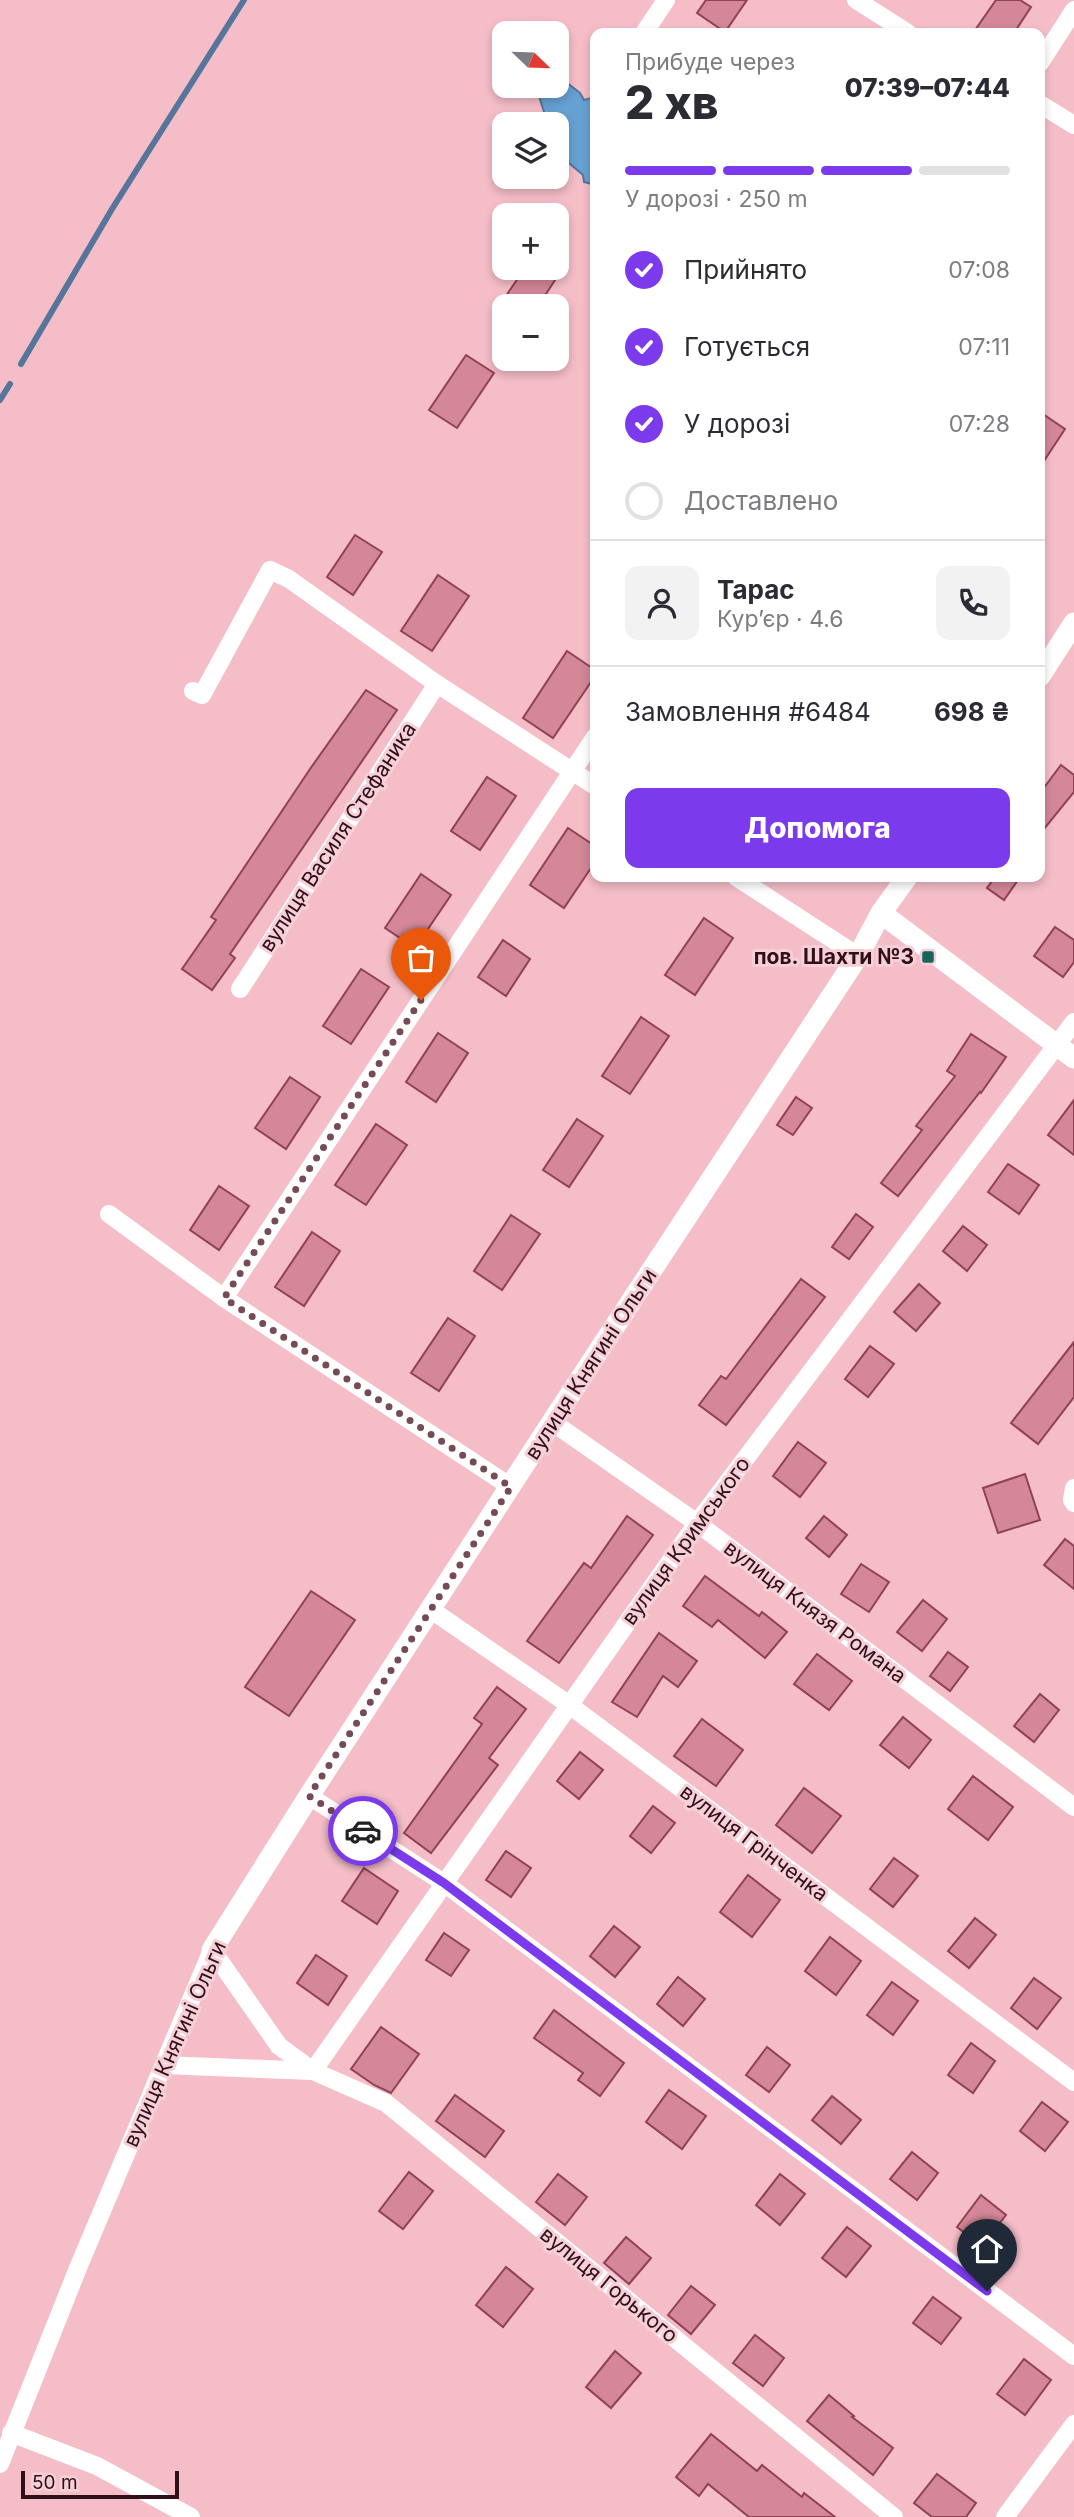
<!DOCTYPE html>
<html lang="uk">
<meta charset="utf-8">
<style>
:root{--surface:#fff;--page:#f2f2f3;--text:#2b2b33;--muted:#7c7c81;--line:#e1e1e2;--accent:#7c3aed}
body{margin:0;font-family:Inter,sans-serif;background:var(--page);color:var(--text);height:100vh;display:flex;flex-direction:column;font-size:26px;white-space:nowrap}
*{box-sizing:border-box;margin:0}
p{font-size:23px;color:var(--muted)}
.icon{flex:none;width:38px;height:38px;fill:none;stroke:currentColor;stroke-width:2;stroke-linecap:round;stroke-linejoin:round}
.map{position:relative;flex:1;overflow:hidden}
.details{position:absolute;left:590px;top:28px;width:455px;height:854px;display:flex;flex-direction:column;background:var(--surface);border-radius:14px;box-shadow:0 4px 10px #0003}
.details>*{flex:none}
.needle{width:46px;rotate:113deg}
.buttons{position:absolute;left:492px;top:21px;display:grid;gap:14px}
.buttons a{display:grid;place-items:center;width:77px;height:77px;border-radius:14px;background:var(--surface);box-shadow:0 4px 10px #0003;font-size:35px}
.scale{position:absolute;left:21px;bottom:18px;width:158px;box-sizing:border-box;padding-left:7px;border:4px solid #300f18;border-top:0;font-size:19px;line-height:24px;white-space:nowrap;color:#300f18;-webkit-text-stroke:5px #f6d0d7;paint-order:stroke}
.pin{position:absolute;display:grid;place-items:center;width:60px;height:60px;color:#fff;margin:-72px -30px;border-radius:50% 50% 50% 0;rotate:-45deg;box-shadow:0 0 7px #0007}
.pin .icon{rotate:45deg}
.courier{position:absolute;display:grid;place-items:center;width:70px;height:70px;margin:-35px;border:5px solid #7c3aed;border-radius:50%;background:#fff;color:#222;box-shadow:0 2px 9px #0007}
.overview em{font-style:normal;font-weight:800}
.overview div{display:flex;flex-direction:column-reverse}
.overview{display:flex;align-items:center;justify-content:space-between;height:119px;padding:0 35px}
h1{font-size:46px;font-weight:800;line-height:52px}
.bar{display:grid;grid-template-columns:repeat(4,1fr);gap:10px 7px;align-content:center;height:84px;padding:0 35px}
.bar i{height:9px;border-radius:5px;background:var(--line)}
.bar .active{background:var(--accent)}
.bar p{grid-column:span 4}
.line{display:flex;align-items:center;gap:18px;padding:0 35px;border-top:2px solid var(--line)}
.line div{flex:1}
.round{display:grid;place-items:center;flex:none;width:74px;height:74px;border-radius:14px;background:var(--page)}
ol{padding:0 35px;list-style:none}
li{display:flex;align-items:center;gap:21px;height:77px}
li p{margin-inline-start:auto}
li .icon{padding:7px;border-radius:50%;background:var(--accent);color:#fff;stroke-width:4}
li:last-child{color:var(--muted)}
li i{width:38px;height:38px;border:4px solid var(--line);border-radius:50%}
.cta{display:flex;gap:14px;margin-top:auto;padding:14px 35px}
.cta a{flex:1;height:80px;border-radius:14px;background:var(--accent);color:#fff;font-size:28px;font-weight:800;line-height:80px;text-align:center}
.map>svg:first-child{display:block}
.water{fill:#66a1d3;stroke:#56759b;stroke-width:2}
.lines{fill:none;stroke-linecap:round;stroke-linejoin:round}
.stream{stroke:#56759b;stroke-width:6}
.building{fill:#d48798;stroke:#904155;stroke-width:2}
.minor{stroke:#fff;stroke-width:18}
.tertiary{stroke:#fff;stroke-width:21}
.done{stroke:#754c56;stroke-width:7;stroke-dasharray:0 12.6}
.route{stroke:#7c3aed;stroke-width:9}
.poi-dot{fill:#19645d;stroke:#f6d0d7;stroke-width:2.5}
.labels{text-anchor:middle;stroke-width:6;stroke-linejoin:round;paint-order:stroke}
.street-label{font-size:21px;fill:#300f18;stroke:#f6d0d7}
.poi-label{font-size:21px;font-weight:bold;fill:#300f18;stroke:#f6d0d7;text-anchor:end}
</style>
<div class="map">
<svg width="1074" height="2517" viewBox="0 0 1074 2517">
<rect width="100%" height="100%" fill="#f5bdc8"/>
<!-- water -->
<path class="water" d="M557,75L580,93L584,100L595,97V185L584,182L583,175L569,163L560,149L557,139L555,118H546L537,90L532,86H556Z"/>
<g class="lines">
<!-- stream -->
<g class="stream">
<path d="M21,364L112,209L244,0"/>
<path d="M0,400L10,384"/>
</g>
</g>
<!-- building -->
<g class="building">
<path d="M706,0H747L725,32L697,13Z"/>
<path d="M996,0H1020L1031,7L1014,33H973Z"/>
<path d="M525,268H563L538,306H499Z"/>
<path d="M466,355L494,373L457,428L429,410Z"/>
<path d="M1040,412L1065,429L1040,467Z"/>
<path d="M355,535L382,552L353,595L327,577Z"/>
<path d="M438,575L469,596L432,651L401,631Z"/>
<path d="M567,651L595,670V676L553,738L523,718Z"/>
<path d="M366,690L397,710L230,954L235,958L212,990L182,969L216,920L211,917L310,769Z"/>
<path d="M1061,765L1074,775V792L1040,834V793Z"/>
<path d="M487,777L516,796L480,850L451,831Z"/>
<path d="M568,828L595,846V862L564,908L530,885Z"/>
<path d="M421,874L451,895L415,948L385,928Z"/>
<path d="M995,877H1020L1004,900L987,888Z"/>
<path d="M704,918L733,938L695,995L665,975Z"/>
<path d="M1055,927L1074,940V962L1063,977L1034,956Z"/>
<path d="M503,940L530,959L506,996L478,977Z"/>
<path d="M361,969L389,987L351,1044L323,1026Z"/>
<path d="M641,1017L669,1036L630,1094L602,1076Z"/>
<path d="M438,1033L468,1053L436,1102L406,1082Z"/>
<path d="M971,1034L1006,1057L981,1093L980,1092L898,1196L881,1183L922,1130L916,1126L955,1076L947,1071Z"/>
<path d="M290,1077L320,1097L286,1149L255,1128Z"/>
<path d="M796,1097L812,1108L793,1135L777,1125Z"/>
<path d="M1074,1100V1155L1048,1135Z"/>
<path d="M577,1119L603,1136L569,1187L543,1170Z"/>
<path d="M376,1124L407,1145L366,1205L335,1185Z"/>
<path d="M1008,1164L1039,1185L1019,1214L988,1192Z"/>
<path d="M219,1186L249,1206L219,1250L190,1230Z"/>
<path d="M856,1214L873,1227L849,1259L832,1247Z"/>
<path d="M511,1215L540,1234L502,1290L474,1271Z"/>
<path d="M963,1226L987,1245L967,1271L943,1251Z"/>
<path d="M312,1232L340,1251L304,1306L275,1287Z"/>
<path d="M801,1279L825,1297L726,1425L699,1405L721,1376L726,1379Z"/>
<path d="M919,1284L940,1303L916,1331L894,1312Z"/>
<path d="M448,1318L475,1336L439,1391L411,1373Z"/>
<path d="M1074,1342V1397L1038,1444L1011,1423Z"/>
<path d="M870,1346L894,1364L868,1397L845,1379Z"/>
<path d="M798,1442L826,1463L800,1497L773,1476Z"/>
<path d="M1025,1474L1040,1520L998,1533L983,1488Z"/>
<path d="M627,1516L653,1535L559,1663L527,1641L584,1563L591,1568Z"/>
<path d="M824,1516L847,1535L829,1557L806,1538Z"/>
<path d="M1065,1539L1074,1546V1589L1044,1565Z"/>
<path d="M861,1564L889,1582L869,1612L841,1594Z"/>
<path d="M705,1576L759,1616L762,1612L787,1632L765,1658L718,1620L712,1627L683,1606Z"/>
<path d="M311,1591L355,1620L289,1716L245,1687Z"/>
<path d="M923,1600L947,1619L922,1651L897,1632Z"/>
<path d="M659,1633L697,1661L678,1687L663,1676L637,1717L612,1702Z"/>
<path d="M948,1652L968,1667L950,1691L930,1676Z"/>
<path d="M817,1654L852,1681L829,1710L794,1684Z"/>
<path d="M497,1687L526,1709L489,1758L498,1765L431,1853L404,1833L482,1724L474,1718Z"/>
<path d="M1040,1694L1059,1710L1034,1742L1014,1726Z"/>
<path d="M903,1717L931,1740L909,1768L880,1745Z"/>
<path d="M702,1719L743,1750L716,1786L674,1756Z"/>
<path d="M580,1752L603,1770L579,1799L557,1781Z"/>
<path d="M973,1776L1013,1807L988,1840L948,1809Z"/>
<path d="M804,1788L841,1816L812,1853L776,1825Z"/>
<path d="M653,1806L675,1823L651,1853L630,1836Z"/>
<path d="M506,1851L531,1868L511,1897L486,1880Z"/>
<path d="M894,1858L918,1876L893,1907L870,1889Z"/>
<path d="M364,1868L398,1891L377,1924L342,1901Z"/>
<path d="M748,1875L780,1900L752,1937L720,1912Z"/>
<path d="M975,1918L996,1935L969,1968L948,1951Z"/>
<path d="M614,1926L640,1947L615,1977L590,1956Z"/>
<path d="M444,1933L469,1950L451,1976L426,1960Z"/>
<path d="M830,1937L861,1961L836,1995L805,1971Z"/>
<path d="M316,1955L347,1976L328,2005L297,1983Z"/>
<path d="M678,1977L705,1999L683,2026L657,2004Z"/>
<path d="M1034,1978L1061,1998L1037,2029L1011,2008Z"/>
<path d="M892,1982L918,2001L893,2035L867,2015Z"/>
<path d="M554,2010L624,2063L600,2096L578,2080L583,2073L534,2038Z"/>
<path d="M381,2027L419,2054L391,2093L374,2085L351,2069Z"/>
<path d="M971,2043L995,2061L973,2093L948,2075Z"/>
<path d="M767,2047L790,2065L769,2092L746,2075Z"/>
<path d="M669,2090L706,2116L682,2149L646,2122Z"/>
<path d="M455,2095L504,2131L485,2157L436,2121Z"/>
<path d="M832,2096L861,2120L841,2144L812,2120Z"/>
<path d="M1042,2102L1068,2122L1045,2151L1020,2131Z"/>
<path d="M912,2152L938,2173L917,2200L890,2179Z"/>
<path d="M409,2172L433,2191L403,2229L379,2211Z"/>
<path d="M558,2174L587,2197L565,2225L536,2202Z"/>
<path d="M780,2174L805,2194L780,2225L756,2205Z"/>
<path d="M981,2195L1006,2215L982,2246L957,2227Z"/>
<path d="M847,2227L871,2246L846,2277L822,2258Z"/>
<path d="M626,2237L651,2258L629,2284L604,2263Z"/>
<path d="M506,2267L533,2289L503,2327L476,2305Z"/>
<path d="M691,2286L715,2305L691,2334L668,2315Z"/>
<path d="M933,2297L961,2318L941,2344L913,2323Z"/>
<path d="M755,2335L784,2358L763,2386L733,2363Z"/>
<path d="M615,2351L641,2373L611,2408L586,2387Z"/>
<path d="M1024,2359L1051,2380L1025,2415L997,2394Z"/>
<path d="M829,2395L854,2416L852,2417L893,2448L873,2475L807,2421Z"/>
<path d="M711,2434L757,2471L762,2465L802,2497L804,2493L835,2517H749L708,2484L699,2496L676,2477Z"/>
<path d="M937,2474L976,2503L966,2517H932L914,2503Z"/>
</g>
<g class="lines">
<!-- minor -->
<g class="minor">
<path d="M856,0L908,33"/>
<path d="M644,33L666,0"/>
<path d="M1040,63L1074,10"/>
<path d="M1040,104L1074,125"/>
<path d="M193,691L202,695L270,570L289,579L437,684L595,786"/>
<path d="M736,877L858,956"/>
<path d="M240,989L437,684"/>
<path d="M109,1214L224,1298L511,1487"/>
<path d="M224,1298L595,737"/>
<path d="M552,1422L697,1523L1074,1807"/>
<path d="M1074,1488L1072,1500L1074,1503"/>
<path d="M430,1609L568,1704L1074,2082"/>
<path d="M309,1796L444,1883L1074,2356"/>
<path d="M212,1950L279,2046L313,2071L386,2103L894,2517"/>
<path d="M164,2065L313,2071"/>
<path d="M313,2071L697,1523L1074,1022"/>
<path d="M11,2433L97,2466L191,2517"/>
<path d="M0,2464L78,2268L212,1950"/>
<path d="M1005,2517L1074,2424"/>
</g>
<!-- tertiary -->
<g class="tertiary">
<path d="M1040,676L1074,623"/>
<path d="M881,913L1074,1058"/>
<path d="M212,1950L309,1796L552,1422L858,956L881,913L907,877"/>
</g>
</g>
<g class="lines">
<!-- done -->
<path class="done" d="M363,1831L309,1796L511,1487L224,1298L421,1000"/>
<!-- route -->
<path class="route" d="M363,1831L444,1883L987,2291"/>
</g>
<!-- markers -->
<rect class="poi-dot" x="921" y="950" width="14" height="14" rx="3.5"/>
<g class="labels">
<!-- street labels -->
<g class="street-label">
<text transform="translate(338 837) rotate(-57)" y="7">вулиця Василя Стефаника</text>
<text transform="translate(591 1364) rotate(-57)" y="7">вулиця Княгині Ольги</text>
<text transform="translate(686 1541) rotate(-54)" y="7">вулиця Кримського</text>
<text transform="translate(815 1612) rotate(37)" y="7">вулиця Князя Романа</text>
<text transform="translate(754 1843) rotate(37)" y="7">вулиця Грінченка</text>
<text transform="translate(175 2044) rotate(-66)" y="7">вулиця Княгині Ольги</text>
<text transform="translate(609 2285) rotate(39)" y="7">вулиця Горького</text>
</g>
<!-- poi labels -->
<g class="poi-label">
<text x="914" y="964">пов. Шахти №3</text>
</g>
</g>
</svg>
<div class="buttons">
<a><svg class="needle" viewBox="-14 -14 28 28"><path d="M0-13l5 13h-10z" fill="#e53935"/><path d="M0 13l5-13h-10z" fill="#7c7c81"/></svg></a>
<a><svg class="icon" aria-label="layers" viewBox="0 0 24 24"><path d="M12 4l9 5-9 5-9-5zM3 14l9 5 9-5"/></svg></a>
<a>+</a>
<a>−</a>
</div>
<div class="scale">50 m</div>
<div class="pin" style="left:421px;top:1000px;background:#ea580c"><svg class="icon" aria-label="bag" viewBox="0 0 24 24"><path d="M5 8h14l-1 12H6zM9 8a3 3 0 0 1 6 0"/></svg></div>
<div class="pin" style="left:987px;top:2291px;background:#1f2937"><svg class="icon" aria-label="home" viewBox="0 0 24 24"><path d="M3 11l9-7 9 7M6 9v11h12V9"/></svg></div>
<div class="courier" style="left:363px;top:1831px"><svg class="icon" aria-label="car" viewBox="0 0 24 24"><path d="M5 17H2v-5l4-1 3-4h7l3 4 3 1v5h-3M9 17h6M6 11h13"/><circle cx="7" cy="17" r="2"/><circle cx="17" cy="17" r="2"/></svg></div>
<section class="details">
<div class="overview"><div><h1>2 хв</h1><p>Прибуде через</p></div><em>07:39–07:44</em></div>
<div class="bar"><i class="active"></i><i class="active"></i><i class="active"></i><i></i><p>У дорозі · 250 m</p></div>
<ol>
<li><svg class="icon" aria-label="check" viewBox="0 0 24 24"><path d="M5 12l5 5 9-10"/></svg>Прийнято<p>07:08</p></li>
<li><svg class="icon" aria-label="check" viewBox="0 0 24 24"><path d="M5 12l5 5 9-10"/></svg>Готується<p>07:11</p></li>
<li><svg class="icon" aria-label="check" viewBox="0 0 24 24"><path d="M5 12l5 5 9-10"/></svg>У дорозі<p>07:28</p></li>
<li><i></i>Доставлено</li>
</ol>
<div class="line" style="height:126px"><a class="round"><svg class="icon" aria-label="person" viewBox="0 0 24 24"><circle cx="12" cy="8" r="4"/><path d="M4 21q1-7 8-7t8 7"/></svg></a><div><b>Тарас</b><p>Кур’єр · 4.6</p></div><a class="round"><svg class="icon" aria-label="phone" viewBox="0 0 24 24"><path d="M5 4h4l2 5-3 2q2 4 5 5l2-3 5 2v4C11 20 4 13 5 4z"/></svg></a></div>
<div class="line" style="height:91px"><div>Замовлення #6484</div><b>698 ₴</b></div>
<div class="cta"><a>Допомога</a></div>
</section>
</div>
